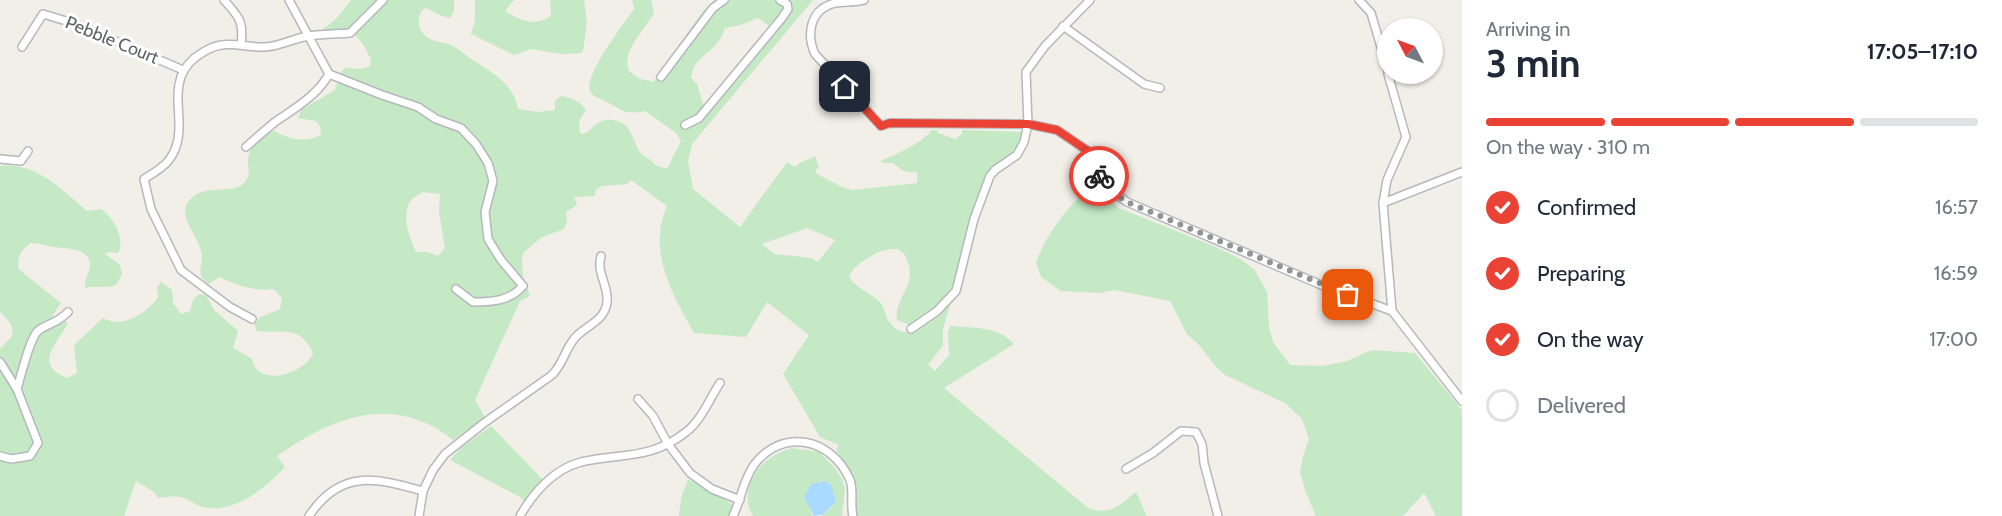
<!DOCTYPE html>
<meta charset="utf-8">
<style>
:root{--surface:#fff;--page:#f6f6f7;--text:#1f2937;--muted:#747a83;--line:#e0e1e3;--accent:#ea4335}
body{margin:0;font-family:Cabin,sans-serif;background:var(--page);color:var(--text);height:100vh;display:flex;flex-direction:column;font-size:22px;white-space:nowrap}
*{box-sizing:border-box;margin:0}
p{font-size:20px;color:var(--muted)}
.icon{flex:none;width:33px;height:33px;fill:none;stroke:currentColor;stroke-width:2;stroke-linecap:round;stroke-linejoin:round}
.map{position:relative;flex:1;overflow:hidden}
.sheet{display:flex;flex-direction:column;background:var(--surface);width:540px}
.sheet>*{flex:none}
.needle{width:39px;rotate:311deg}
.controls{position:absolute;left:1377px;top:18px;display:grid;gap:12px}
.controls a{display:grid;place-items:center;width:66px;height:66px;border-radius:50%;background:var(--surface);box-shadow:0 2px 4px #0004;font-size:30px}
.pin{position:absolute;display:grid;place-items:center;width:51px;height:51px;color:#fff;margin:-26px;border-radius:12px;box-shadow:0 3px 9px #0006}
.courier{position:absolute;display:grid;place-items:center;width:60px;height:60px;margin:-30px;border:4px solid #ea4335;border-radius:50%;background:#fff;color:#222;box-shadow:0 2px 8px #0007}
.head em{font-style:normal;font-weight:700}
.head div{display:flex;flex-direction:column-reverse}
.head{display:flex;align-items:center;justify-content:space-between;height:102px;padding:0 24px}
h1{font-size:39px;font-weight:700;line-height:45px}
.bar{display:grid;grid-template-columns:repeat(4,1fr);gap:9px 6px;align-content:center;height:72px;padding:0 24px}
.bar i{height:8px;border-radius:4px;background:var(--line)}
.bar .active{background:var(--accent)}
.bar p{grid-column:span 4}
ol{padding:0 24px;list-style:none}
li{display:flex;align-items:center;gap:18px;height:66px}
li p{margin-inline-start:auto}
li .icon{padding:6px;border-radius:50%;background:var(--accent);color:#fff;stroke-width:4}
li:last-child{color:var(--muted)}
li i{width:33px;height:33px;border:3px solid var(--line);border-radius:50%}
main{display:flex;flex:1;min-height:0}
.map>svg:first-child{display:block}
.green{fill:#c5e8c5;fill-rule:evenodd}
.water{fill:#aadaff}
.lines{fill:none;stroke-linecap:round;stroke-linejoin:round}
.minor-casing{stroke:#b5b8bc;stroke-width:10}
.minor{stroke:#fff;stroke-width:7}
.done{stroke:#929495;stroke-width:6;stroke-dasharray:0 10.8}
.route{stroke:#ea4335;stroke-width:8}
.labels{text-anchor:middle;stroke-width:6;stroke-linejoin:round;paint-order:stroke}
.street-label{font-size:18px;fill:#5f6368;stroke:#fff}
</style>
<main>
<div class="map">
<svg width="1462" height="516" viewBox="0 0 1462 516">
<rect width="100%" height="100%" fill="#f1efe8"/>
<!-- green -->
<g class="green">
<path d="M351,0H454V10L450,18L442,16L426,8L422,10C418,17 417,25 422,32C430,43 441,41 451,45C457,48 462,52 467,56C488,71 513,81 518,109L538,112L555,110V101L561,96C569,97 582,102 586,110L579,121L580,133L583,134C593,130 591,127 598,123C602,120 607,119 612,120C630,122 631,135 638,149C642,157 651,158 655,165L667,169L681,141L676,133L645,111C624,115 624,111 607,102C602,99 594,97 591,93C580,80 625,22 634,9L632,0H651L654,13C646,28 612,61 635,76C639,80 648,80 653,82L703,11L715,0H813L692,144L688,161L693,189L740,227L787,162L795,167L800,163L815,156L819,167L815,171L817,174L842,187L853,190L917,183V172C904,173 902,170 893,163H883L881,161C899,152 920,145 932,130H937L938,133L955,139L962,134V130L1022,132C1017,158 996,160 984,182C972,205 966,232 960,257C958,267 958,281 953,289C944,304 926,316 912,326L897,320C893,300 917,285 908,263C905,255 906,254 897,249C882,247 857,262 849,275C854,288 870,292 880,302C885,308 885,317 890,323C910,348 936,315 951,301L943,329V345L928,365L935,371L949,355L948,333L950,326C971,328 999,326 1014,344L944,388L1088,508C1111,516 1119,505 1136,492L1147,516H856L853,476L836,450L839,445L820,437L783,374L809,335L767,302L746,337L694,333C672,294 647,251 667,206L631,180L627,184L602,186L596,189L595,196L574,197L577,205L566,212L567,220L564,229L542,237L524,252L522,258L523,276L530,296L520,301L475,400L485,417L453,440C394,392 332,417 277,456L285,467C265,488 235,514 203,507C195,505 189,499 181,497C174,495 165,497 158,498L154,492L136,481L124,516H0V349L13,335L11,324L0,312V166C36,162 62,190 87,211L101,209C113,217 126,239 118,253L109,252L105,254L120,265L122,274L116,285C104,289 96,285 85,288C84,279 90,273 90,265C89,247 67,249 55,247C46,246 40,243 31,243C21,250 18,255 18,268L22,272L61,303L52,316L68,323C58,343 32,364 67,378L77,373L74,345L103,318C121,329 147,314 158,297L157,288L161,282L172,290L173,303L181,314L190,311L193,300L199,294L206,295L214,310L238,331L233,348L252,359C258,390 307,372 313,353C300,324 281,334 257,331L254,324L259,318L280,309L282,298L274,289C255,292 236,285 220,277L208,284C193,272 205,266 201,251C197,232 170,211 197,194C211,186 235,194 245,182C251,175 248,168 248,160C248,147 263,134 275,131C287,139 308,144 321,134L320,126L316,121L298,118L301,110L335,90L341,72L346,68L363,69L370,66L371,60C366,47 357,31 341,30C335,29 329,31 322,30L336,19ZM781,12L789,13L704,119L689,127L687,121L704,108L697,84L691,78C694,57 708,56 719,41C722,37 723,32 725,28L740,25L758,18L769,26ZM423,192L440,194L439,211L445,248L438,256L427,252H416C410,238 400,215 411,200C413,197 419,195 423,192ZM807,228L835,240L818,262L812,258L774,254L762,244Z"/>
<path d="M475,0H527H514L505,11C521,21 534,27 551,16L550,0H584L587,22L583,51L581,53L562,54L531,49L514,55L471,34L475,20Z"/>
<path d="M1092,186L1119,208L1211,245L1237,257L1254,269L1267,292L1269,328L1273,342L1290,365L1323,366L1347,361L1372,350L1415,353L1462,410V516H1436L1424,493L1403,516H1316L1305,490L1300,472L1303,456L1309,439L1302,419L1285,403L1225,375L1216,367L1199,345L1187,334L1170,301L1114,290L1100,293L1061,291L1041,277L1036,262C1048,232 1067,206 1092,186Z"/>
<path d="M491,426L544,481L525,502L520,497L450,460L461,448Z"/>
<path d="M792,448L819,452L834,467L842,479L845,488L842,516H821C829,510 836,505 835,495L811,484L807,491L812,515L814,516H753C736,486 763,455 792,448Z"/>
<path d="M688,479C698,485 728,499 733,506L728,516H679L681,498Z"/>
</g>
<!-- water -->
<path class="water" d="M825,481L831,485L836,501L824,514L814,516L804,497L811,484Z"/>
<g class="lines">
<!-- minor casing -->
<g class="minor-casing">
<g id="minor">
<path d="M224,0C239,17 244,21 241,45"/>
<path d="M289,0L329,74"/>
<path d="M864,0C855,3 845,1 835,3C810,9 806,34 815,54L881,126L890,123L1028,124L1057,130L1088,151L1103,184L1127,202L1326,287L1392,311"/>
<path d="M1359,0L1371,13L1388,71"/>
<path d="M1063,26L1144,84L1160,88"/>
<path d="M22,47L43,14L76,24L183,70"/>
<path d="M329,74L382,95L418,107L436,119L461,128L476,144L488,163L493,181L485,212L488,239L501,260L523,286C510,301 492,302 473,302L456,289"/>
<path d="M1388,74L1406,137L1387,180L1383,203L1392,311L1462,401"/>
<path d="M661,77L713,8L724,0"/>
<path d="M685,125L699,118L782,18L788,9L787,4L780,0"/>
<path d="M246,147C255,139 265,130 275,122C295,108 317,96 329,74"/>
<path d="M0,159L21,161L28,151"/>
<path d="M1383,203L1462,172"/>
<path d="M252,319L230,307L181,270L151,209L144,179C152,174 163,168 169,160C197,123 151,76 211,48C229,40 247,48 265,47C281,46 294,38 309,36C323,34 337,34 350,33L383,0"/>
<path d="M911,329L937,311L956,291L974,219L990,176L995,170L1017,155L1024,142L1028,124L1026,72L1045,46L1090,0"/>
<path d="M0,362L17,389L38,443L30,456L11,459L0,456"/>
<path d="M17,389C21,376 30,336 39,330C51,322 56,324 68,312"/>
<path d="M638,399L653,416L668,444L690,473L712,489L740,500"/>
<path d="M1126,469L1153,453L1181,431L1196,432L1202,444L1204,463L1218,516"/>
<path d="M309,516C341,468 376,478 423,491"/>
<path d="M419,516L423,491L433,470L445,454L484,423L552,375C563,364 565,350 574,339C585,325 605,322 607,302C609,286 596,273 601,256"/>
<path d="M520,516C533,493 554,469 581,462C621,453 651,460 686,432C701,421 710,398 720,383"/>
<path d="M733,516C741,500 743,480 754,465C782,427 832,438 850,480C854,491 850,504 853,516"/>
</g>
</g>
<!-- minor -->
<use href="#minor" class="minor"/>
</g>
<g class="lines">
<!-- done -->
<path class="done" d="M1099,176L1102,184L1127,202L1348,295"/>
<!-- route -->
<path class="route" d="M845,87L881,126L890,123L1028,124L1057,130L1088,151L1099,176"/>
</g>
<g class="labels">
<!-- street labels -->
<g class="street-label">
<text transform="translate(112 40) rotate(22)" y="6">Pebble Court</text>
</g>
</g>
</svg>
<div class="controls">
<a><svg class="needle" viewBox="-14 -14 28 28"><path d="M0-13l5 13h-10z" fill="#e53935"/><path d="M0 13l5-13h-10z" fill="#747a83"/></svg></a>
</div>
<div class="pin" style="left:1348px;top:295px;background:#ea580c"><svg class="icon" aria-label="bag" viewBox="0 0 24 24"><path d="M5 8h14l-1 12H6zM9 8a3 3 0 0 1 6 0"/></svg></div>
<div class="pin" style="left:845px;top:87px;background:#1f2937"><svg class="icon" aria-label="home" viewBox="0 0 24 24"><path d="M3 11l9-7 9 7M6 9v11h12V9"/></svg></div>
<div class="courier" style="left:1099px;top:176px"><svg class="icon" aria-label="bike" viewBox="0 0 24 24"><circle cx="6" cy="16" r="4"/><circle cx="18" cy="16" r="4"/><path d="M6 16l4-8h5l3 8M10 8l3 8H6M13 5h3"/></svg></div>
</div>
<section class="sheet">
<div class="head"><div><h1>3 min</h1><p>Arriving in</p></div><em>17:05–17:10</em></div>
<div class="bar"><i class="active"></i><i class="active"></i><i class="active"></i><i></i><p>On the way · 310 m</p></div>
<ol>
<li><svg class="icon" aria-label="check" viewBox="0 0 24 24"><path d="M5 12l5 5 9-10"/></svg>Confirmed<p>16:57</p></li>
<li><svg class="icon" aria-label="check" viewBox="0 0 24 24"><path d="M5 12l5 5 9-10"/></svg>Preparing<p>16:59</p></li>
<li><svg class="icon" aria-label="check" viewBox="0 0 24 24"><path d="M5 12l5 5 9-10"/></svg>On the way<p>17:00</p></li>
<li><i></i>Delivered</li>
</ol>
</section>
</main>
